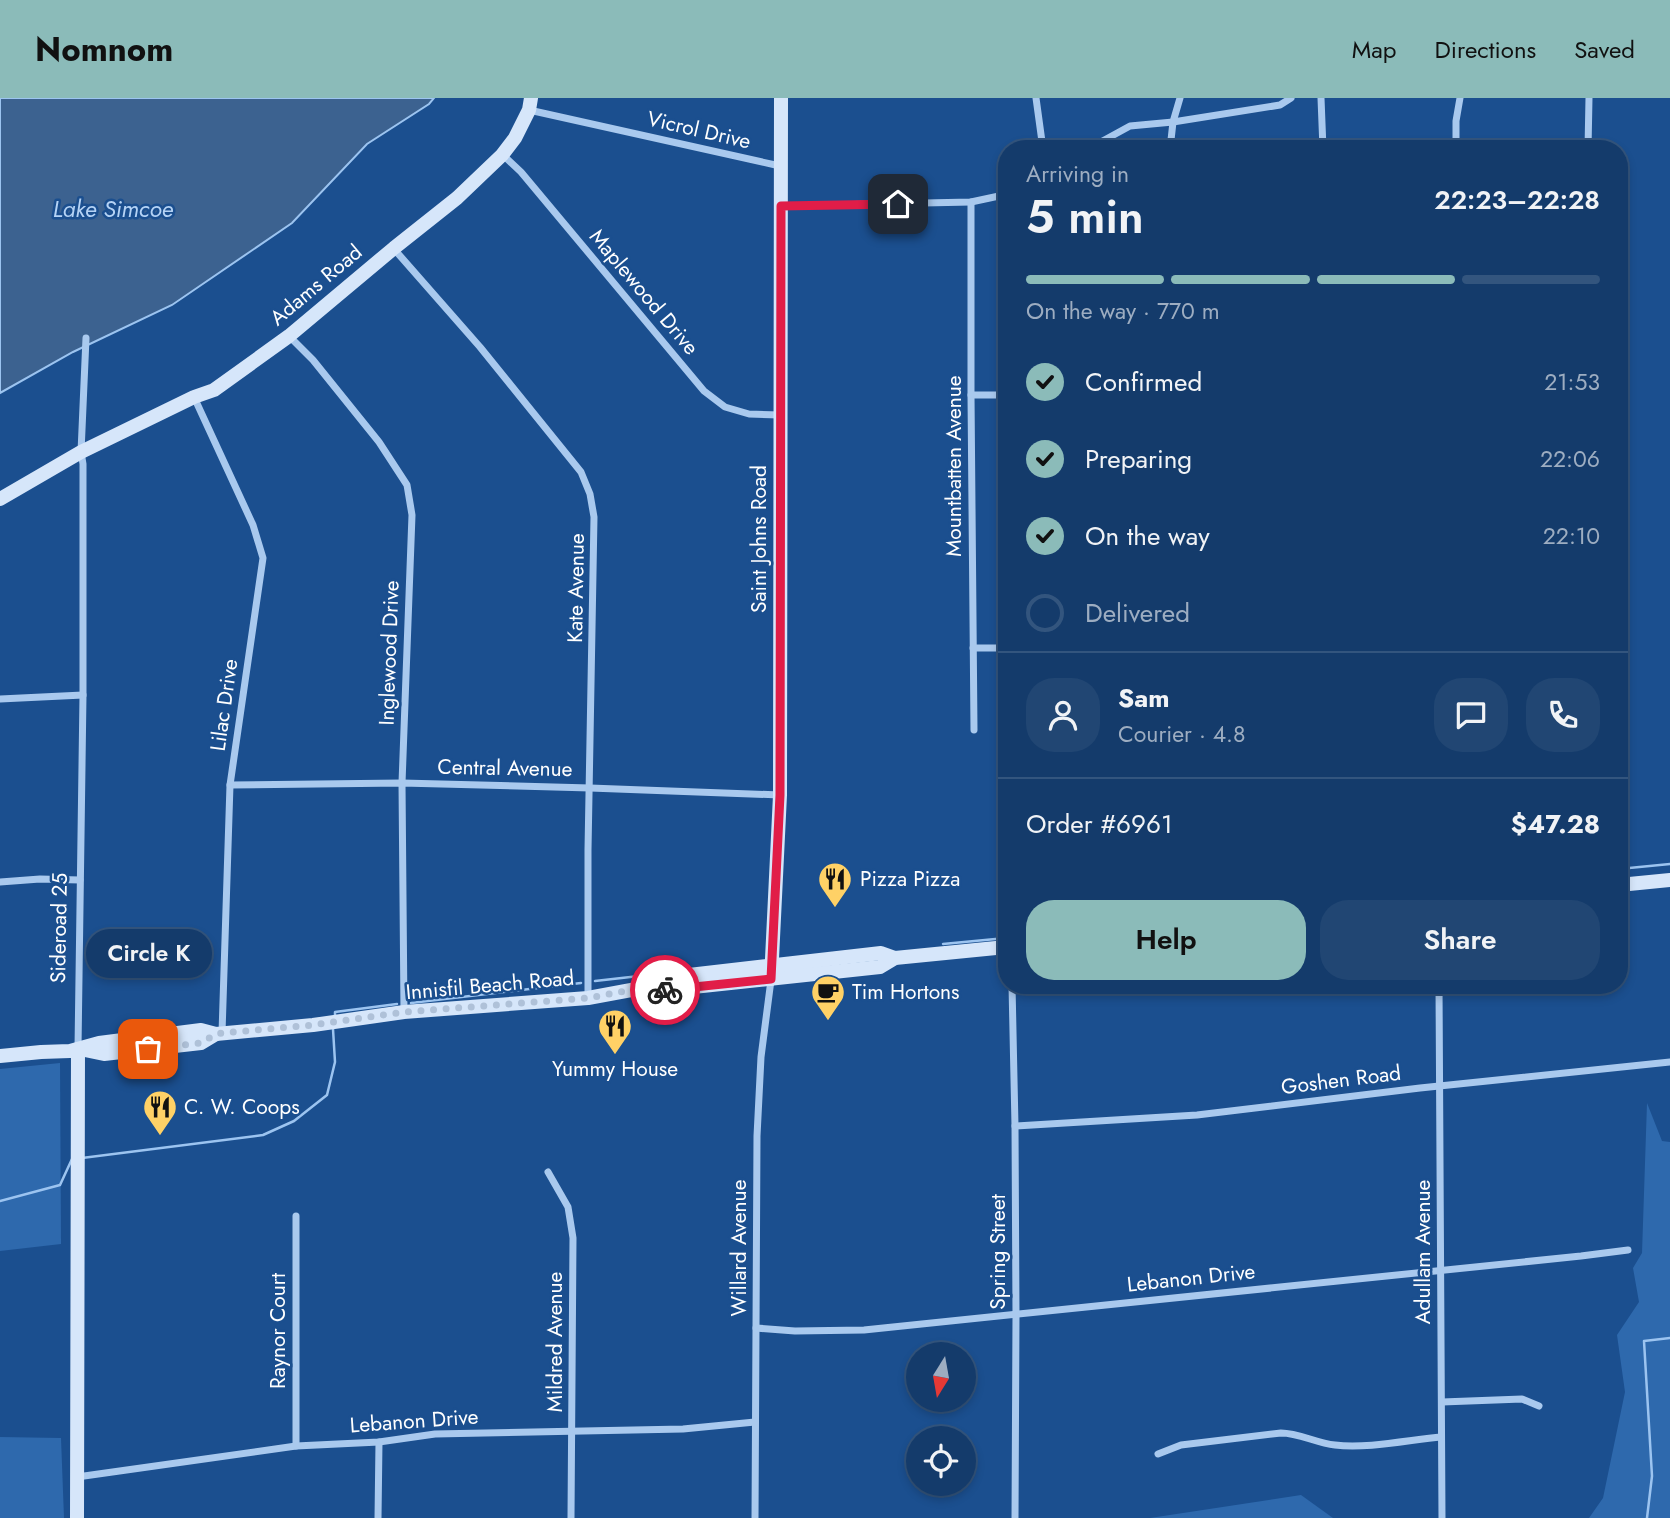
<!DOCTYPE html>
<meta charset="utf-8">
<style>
:root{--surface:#143b6b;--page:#214673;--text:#f1f3f6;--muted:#9dadc1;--line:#33557e;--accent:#8bbbb9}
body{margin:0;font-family:Jost,sans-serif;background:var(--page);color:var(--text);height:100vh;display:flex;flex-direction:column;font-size:26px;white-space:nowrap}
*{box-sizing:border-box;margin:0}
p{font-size:23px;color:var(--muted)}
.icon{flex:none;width:38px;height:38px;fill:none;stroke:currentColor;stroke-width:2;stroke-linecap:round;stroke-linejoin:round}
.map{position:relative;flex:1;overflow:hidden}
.side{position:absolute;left:998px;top:42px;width:630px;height:854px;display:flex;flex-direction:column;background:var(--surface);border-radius:28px;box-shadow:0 4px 10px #0003,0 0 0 2px var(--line)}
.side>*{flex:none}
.needle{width:46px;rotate:191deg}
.tools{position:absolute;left:906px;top:1244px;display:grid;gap:14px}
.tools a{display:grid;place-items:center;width:70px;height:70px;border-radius:50%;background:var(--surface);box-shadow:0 4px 10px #0003,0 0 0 2px var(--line);font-size:35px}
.pin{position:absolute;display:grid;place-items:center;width:60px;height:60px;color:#fff;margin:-30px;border-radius:14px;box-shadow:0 4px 10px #0006}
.courier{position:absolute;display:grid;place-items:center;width:70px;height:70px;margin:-35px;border:5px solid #e11d48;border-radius:50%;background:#fff;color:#222;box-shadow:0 2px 9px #0007}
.bubble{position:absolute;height:49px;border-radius:24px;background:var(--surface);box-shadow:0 4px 10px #0003,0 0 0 2px var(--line);font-size:23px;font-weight:600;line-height:49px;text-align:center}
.overview em{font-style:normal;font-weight:600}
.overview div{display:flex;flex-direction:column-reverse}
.overview{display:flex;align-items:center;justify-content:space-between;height:119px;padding:0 28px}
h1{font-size:46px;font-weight:600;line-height:52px}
.bar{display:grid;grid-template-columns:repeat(4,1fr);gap:10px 7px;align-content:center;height:84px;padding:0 28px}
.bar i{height:9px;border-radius:5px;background:var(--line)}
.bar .selected{background:var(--accent)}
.bar p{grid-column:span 4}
.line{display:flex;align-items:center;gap:18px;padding:0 28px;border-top:2px solid var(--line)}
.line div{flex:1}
.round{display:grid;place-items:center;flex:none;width:74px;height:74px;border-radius:28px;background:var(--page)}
ol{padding:0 28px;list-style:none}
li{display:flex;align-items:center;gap:21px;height:77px}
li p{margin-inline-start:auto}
li .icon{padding:7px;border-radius:50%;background:var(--accent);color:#111;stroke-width:4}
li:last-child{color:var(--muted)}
li i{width:38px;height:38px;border:4px solid var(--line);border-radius:50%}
.cta{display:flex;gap:14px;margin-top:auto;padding:14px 28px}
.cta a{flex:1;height:80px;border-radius:28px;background:var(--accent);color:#111;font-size:28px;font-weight:600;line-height:80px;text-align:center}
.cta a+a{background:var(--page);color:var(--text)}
header{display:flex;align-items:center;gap:42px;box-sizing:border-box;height:98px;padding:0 35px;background:var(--accent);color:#111}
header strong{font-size:33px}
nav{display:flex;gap:38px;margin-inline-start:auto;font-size:24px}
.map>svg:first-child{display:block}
.green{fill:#2e69ad}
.water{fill:#3c6290;stroke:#9cc4f0;stroke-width:2}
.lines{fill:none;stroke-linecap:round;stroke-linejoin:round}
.stream{stroke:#9cc4f0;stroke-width:2.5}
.street{stroke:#a9c9ee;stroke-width:7}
.secondary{stroke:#d6e6fa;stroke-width:14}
.done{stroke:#afc1d8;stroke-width:7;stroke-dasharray:0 12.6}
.route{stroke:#e11d48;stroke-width:9}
.labels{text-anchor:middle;stroke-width:5;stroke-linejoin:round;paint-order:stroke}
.street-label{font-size:21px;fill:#fff;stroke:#1b4f8f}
.poi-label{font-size:21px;fill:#fff;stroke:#1b4f8f;text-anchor:start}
.water-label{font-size:23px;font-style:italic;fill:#b5d3f5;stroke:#1b4f8f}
</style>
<header>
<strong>Nomnom</strong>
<nav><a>Map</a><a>Directions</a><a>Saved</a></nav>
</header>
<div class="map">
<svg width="1670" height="1420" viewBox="0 0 1670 1420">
<rect width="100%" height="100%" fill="#1b4f8f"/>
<!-- green -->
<g class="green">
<path d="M60,965L61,1146L0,1153V971Z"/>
<path d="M1647,1005L1662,1043L1670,1044V1420H1589L1603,1400L1625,1294L1617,1237L1639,1204L1633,1170L1642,1155Z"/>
<path d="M0,1339L61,1340L64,1420H0Z"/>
<path d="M1301,1397L1333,1420H1150Z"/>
</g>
<!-- water -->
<path class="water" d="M0,0H434L429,6L367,46L292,125L172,207L73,254L0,295Z"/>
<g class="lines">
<!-- stream -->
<g class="stream">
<path d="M1619,771L1670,766"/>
<path d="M943,846L1006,840"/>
<path d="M595,883L657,876"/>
<path d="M411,905L581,885"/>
<path d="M335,917V914L397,906"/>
<path d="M82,1060L263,1037L294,1023L327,997L335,964L333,931"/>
<path d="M0,1103L60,1087L72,1061"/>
<path d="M1647,1420L1652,1378L1644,1243L1670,1240"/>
</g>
<!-- street -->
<g class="street">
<path d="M1036,0L1043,51"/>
<path d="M1321,0L1323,51"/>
<path d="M529,12L780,68"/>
<path d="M1088,51L1130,28L1173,24L1280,7L1291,0"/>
<path d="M1170,51L1173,24L1180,0"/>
<path d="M1456,51V23L1460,0"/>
<path d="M1588,51L1589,0"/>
<path d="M503,57L521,74L704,293L725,309L749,316L780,317"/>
<path d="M971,104V297L974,632"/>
<path d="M782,108L971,104L999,98L1006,94"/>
<path d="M394,151L480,249L581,374L590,396L594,419L588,752V900"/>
<path d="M289,238L313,262L379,344L407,387L412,417L402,685L404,914"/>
<path d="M971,297H1006"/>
<path d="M194,299L253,427L263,460L230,687L222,935"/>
<path d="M973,550H1006"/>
<path d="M0,601L83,597"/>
<path d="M230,687L402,685L590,690L780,697"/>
<path d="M0,784L40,781L80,782"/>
<path d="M1012,887L1015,1028L1016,1217L1015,1420"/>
<path d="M1439,887L1442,1420"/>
<path d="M78,950L83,597V366L81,354L86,240"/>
<path d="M1015,1028L1197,1017L1420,990L1670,964"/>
<path d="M548,1074L568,1109L573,1140L571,1420"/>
<path d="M296,1118V1348"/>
<path d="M756,1230L795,1233L864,1232L1581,1158L1628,1152"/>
<path d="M1442,1304L1522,1301L1539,1308"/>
<path d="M1158,1356L1181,1347L1281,1335C1299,1335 1316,1345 1335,1347C1366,1351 1409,1342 1441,1339"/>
<path d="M77,1379L296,1348L379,1344L435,1336L683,1331L755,1324"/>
<path d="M378,1420L379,1344"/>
<path d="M755,1420L757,1038L761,959L771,882"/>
</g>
<!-- secondary -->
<g class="secondary">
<path d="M0,401L81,354L194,299L214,292L289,238L394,150L457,100L502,57L515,40L529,12L531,0"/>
<path d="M1619,787L1670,782"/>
<path d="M771,881L780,697L781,0"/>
<path d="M644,890L665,892L880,869L895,860L1006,849"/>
<path d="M80,951L104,956L201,945L216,936"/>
<path d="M0,958L41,954L70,953L99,945L201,932L216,936L313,927L404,914L588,900L642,890L663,880L881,855L895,860"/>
<path d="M77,1420L78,951"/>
</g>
</g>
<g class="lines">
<!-- done -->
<path class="done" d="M148,951L201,945L216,936L222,935L313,927L404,914L588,900L642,890L665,892"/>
<!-- route -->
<path class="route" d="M665,892L771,881L780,697L781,108L898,106"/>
</g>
<!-- icons -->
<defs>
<g id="restaurant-pin" transform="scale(1.75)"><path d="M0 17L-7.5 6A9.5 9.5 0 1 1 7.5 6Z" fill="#ffd166" stroke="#1b4f8f"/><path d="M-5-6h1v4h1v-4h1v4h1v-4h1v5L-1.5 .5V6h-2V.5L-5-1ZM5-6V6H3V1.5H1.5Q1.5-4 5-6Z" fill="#111"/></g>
<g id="cafe-pin" transform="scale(1.75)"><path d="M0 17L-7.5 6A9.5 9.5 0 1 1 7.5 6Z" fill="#ffd166" stroke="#1b4f8f"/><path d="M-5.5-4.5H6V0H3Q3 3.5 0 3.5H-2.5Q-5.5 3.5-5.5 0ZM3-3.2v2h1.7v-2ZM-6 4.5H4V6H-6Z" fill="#111"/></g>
</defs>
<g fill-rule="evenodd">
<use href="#restaurant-pin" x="835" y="781"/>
<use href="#cafe-pin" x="828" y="894"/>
<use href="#restaurant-pin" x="615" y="928"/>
<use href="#restaurant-pin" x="160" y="1009"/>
</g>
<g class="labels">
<!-- street labels -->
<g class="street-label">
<text transform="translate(699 32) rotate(13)" y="7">Vicrol Drive</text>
<text transform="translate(316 187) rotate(-40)" y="7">Adams Road</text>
<text transform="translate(644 194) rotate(50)" y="7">Maplewood Drive</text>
<text transform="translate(954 368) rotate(-90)" y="7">Mountbatten Avenue</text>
<text transform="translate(759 441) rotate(-90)" y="7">Saint Johns Road</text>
<text transform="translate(576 490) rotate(-89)" y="7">Kate Avenue</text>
<text transform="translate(389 555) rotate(-88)" y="7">Inglewood Drive</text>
<text transform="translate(224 607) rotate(-82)" y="7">Lilac Drive</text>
<text transform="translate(505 670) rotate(1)" y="7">Central Avenue</text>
<text transform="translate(59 830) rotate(-89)" y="7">Sideroad 25</text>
<text transform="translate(490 887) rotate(-5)" y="7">Innisfil Beach Road</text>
<text transform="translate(1341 982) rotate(-7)" y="7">Goshen Road</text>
<text transform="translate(739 1150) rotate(-90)" y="7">Willard Avenue</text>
<text transform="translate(998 1154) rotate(-90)" y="7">Spring Street</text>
<text transform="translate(1423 1154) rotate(-90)" y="7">Adullam Avenue</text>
<text transform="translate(1191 1180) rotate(-6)" y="7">Lebanon Drive</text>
<text transform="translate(278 1233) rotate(-90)" y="7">Raynor Court</text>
<text transform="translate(555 1244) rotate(-90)" y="7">Mildred Avenue</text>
<text transform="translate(414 1323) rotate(-4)" y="7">Lebanon Drive</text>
</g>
<!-- poi labels -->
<g class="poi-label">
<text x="860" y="788">Pizza Pizza</text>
<text x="852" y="901">Tim Hortons</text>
<text x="615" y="978" text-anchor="middle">Yummy House</text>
<text x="184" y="1016">C. W. Coops</text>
</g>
<!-- water labels -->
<g class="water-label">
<text x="113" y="119">Lake Simcoe</text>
</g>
</g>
</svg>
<div class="tools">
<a><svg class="needle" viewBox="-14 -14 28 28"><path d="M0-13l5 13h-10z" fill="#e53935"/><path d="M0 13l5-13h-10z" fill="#9dadc1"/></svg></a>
<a><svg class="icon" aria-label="locate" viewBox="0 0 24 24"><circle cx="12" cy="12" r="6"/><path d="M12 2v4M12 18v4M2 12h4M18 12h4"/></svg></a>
</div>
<div class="pin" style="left:148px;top:951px;background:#ea580c"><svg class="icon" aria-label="bag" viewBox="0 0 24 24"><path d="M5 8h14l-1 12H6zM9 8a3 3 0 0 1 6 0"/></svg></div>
<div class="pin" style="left:898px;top:106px;background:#1f2937"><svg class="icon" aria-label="home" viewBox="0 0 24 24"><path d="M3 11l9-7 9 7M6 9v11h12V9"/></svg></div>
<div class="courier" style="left:665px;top:892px"><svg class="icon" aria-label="bike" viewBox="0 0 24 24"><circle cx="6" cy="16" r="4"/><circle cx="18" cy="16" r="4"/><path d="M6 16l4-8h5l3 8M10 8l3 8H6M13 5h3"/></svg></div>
<div class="bubble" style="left:86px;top:831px;width:126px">Circle K</div>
<section class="side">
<div class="overview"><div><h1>5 min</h1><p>Arriving in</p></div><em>22:23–22:28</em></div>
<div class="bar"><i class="selected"></i><i class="selected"></i><i class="selected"></i><i></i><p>On the way · 770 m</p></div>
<ol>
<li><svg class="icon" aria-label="check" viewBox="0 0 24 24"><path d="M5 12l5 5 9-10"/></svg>Confirmed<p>21:53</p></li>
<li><svg class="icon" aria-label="check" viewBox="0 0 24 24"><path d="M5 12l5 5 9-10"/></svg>Preparing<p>22:06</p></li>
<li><svg class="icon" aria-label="check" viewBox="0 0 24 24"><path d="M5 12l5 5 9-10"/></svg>On the way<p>22:10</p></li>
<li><i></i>Delivered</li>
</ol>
<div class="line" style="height:126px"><a class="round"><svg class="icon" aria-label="person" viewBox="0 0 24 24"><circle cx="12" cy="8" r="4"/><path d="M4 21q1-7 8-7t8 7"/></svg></a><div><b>Sam</b><p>Courier · 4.8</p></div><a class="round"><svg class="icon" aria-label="chat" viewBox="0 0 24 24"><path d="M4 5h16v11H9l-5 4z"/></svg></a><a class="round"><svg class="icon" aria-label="phone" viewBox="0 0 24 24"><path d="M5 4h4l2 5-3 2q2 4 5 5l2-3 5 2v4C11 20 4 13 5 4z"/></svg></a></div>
<div class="line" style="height:91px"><div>Order #6961</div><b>$47.28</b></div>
<div class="cta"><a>Help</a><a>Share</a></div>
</section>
</div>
